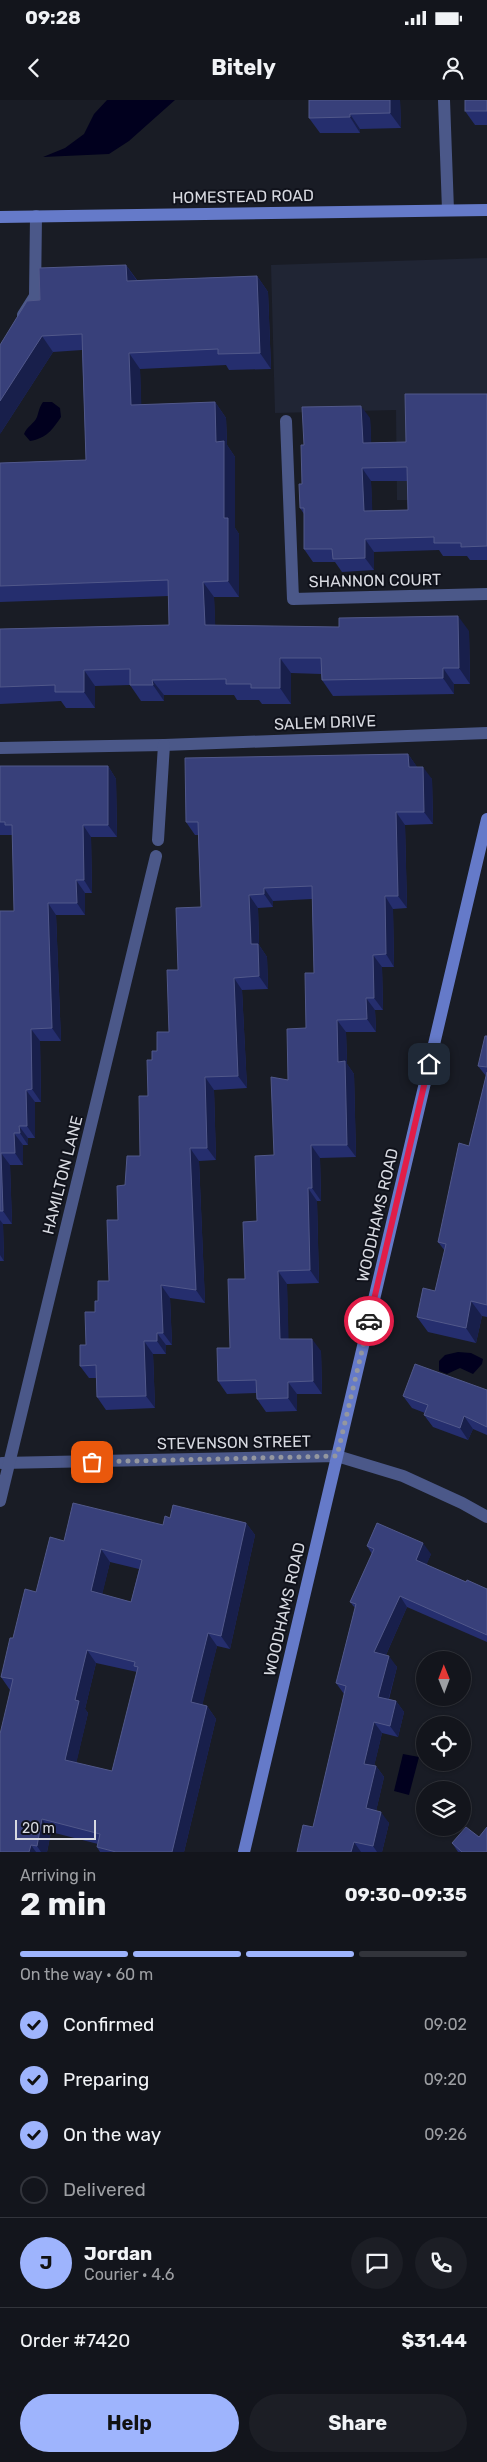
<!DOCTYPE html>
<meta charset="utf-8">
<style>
:root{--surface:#13151c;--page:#1c1e25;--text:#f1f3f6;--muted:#9d9fa3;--line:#32343b;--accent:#9eb4fd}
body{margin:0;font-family:Rubik,sans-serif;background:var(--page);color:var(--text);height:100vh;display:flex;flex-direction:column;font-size:19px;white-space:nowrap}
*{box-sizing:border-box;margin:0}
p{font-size:16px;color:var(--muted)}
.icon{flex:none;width:28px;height:28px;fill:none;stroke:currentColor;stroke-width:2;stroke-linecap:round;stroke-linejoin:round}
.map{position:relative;height:1752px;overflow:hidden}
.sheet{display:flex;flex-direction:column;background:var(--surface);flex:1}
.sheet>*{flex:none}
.needle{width:32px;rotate:359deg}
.controls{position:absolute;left:416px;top:1551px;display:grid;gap:10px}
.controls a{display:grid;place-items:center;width:55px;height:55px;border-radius:50%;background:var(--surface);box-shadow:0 1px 4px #0004,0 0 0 1px var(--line);font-size:25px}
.scale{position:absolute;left:15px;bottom:12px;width:81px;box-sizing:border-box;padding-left:5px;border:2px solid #d7d9e0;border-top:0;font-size:14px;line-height:18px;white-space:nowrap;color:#d7d9e0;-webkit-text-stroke:4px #10121b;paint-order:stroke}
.pin{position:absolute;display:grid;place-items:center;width:42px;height:42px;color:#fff;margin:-21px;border-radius:10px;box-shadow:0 2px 8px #0006}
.courier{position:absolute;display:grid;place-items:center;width:50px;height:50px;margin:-25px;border:4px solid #e11d48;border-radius:50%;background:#fff;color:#222;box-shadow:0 1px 6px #0007}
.head em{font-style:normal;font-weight:700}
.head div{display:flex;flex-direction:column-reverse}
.head{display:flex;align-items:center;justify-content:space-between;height:85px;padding:0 20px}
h1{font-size:32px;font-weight:700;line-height:38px}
.bar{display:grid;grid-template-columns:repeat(4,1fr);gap:8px 5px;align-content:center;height:60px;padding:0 20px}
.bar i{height:6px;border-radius:4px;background:var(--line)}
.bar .selected{background:var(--accent)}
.bar p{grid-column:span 4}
.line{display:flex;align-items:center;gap:12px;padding:0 20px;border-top:1px solid var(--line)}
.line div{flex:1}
.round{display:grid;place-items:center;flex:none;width:52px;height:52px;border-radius:26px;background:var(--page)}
ol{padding:0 20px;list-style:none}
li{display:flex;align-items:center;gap:15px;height:55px}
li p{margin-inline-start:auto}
li .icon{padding:5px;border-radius:50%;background:var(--accent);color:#111;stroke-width:4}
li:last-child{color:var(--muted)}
li i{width:28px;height:28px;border:2px solid var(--line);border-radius:50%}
.button{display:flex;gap:10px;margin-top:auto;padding:10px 20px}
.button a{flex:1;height:58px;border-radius:30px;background:var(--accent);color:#111;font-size:20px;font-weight:700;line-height:58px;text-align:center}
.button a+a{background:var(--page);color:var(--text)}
.status{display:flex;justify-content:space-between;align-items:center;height:35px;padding:0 25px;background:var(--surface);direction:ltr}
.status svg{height:14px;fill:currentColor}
header{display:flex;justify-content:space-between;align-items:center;height:65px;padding:0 20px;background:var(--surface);font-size:22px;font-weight:700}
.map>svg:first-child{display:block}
.built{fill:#202534}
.water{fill:#01001e}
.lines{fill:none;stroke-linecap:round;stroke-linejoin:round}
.lane{stroke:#4b5889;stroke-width:12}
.street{stroke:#4b5889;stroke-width:12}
.secondary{stroke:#657ac9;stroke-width:12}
.wall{fill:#252e6e;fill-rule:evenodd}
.shaded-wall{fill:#181f4b}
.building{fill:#38407a;stroke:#51588a;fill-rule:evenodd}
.done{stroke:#94979f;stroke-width:5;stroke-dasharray:0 9}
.route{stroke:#e11d48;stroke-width:6}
.labels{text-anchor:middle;stroke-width:4;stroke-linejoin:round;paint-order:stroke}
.street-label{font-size:16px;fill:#d7d9e0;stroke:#10121b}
</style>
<div class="status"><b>09:28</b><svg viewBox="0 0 49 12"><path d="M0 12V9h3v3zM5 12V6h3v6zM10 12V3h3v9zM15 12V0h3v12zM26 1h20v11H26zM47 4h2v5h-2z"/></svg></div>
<header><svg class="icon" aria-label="back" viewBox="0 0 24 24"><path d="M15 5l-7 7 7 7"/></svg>Bitely<svg class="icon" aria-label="person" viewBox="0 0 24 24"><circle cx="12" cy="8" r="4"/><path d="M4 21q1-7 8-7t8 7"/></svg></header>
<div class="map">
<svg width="487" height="1752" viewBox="0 0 487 1752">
<rect width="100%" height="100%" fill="#191c25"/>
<!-- built -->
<path class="built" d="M487,158V400H397L396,310L275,313L271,165Z"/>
<!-- water -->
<g class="water">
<path d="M107,0H175L129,41L109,54L43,57L65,48L84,34L94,14Z"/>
<path d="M43,302H52L60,308L61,317C52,330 47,338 30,341L24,334C27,326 34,324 37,317C39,311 39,308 43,302Z"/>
<path d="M458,1252L471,1253L483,1259L482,1264L473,1274L460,1268L447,1274L439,1271V1261L445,1255Z"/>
<path d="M403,1654L419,1657L409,1695L394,1691Z"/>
</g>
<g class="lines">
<!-- lane -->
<path class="lane" d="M23,215L35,196L36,116"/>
<!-- street -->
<g class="street">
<path d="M444,0L448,110"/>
<path d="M286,321L293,499L487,494"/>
<path d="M0,648L164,645L487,633"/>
<path d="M158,740L164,645"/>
<path d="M2,1363L337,1356L403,1376L462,1403L487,1417"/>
<path d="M0,1401L156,756"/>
</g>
<!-- secondary -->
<g class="secondary">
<path d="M0,117L487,110"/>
<path d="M244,1752L487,719"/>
</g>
</g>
<!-- wall -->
<g class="wall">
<path d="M400,0L401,28L360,29V33H320L309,18Z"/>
<path d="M487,0V25H475L465,11Z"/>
<path d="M126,165L137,180L257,176L268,192L271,269L229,270L226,265L140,269L141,305L215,302L226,318L227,345L235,357V428L239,434V497H214L215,526L469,531L470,584H454V594L333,596L322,580L321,574L291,573V604H262L259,600H237L234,595H164V601H141L130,585L95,586V608H66L61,601L0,604V529L169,525V496L0,502V363L86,360L82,250L53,252L0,334L40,200Z"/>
<path d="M487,294V460H470L467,456H443L439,450L374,452V470L342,472L335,462H313L304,449V414L300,408L302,384L304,345L370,318L371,343L406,342ZM371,381H407L408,410L372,411Z"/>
<path d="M408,654L417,667L432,679L433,724L405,725L407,808L393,809L394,867H382L383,910H375L376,932H346L347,964L354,974L356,1057L320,1058L321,1101H317L319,1183L287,1184L288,1239L321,1251L322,1294H297V1311L266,1312L257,1299L256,1293L227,1294L218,1281L230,1248L257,1121L274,1055L288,980L306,928L314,873L312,799L273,801V807L258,808L259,845L267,857L268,889L242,890L247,988L214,990L216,1060L199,1061L205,1203L170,1198L172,1245H166V1254H153L155,1308L106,1310L97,1297L96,1278H89L80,1266L98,1201L109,1181L118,1120L125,1085L140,1056L152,960L169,932L178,870L201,807L198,735H195L186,722Z"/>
<path d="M0,666H108L116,679L117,737H91L92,793H85V815H56L61,941H40L41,1002H35V1038H28V1045H23V1065H10L12,1124H3L4,1161H0V811H14L13,736L12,735H0Z"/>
<path d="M487,936V1217L482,1216L476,1243L428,1232L417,1217L435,1191L445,1151L438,1142L469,1046L486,976L478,966Z"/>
<path d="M487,1290V1335L473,1329L468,1340L433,1327L424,1315L425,1313L412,1308L403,1296Z"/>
<path d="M170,1418L246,1423L255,1435L230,1549L217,1546L202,1605L207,1606L216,1619L184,1752H100L97,1747L98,1744L51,1732L47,1752H0L10,1590L1,1577L13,1538L64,1441L163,1425ZM110,1462L139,1469L131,1502L102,1494ZM96,1563L137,1572L112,1671L76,1663L88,1613L85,1609Z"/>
<path d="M367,1446L431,1454L426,1465L466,1482L487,1489V1542L407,1507L386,1555L397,1567L389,1599L396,1601L404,1612L398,1637L382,1633L374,1666H376L384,1677L376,1711L389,1723L382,1752H297L313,1727L344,1594L336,1583L355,1508L350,1502L372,1454Z"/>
<path d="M479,1737L487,1752H458L452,1743Z"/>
</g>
<!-- shaded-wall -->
<g class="shaded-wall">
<path d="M390,0H400L401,28L390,13Z"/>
<path d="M350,14L360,29V33L350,17Z"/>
<path d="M126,165L137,181H127Z"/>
<path d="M257,176L268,192L271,269L260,253Z"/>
<path d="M42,236L53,252L0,334V301Z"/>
<path d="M129,253L140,269L142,321L131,305Z"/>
<path d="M215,302L226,318L227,345L235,357V428L239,434V497L228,481L224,418L216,342Z"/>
<path d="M361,306L370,318L372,356L363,343Z"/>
<path d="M362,368L371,381L373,424L364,411Z"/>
<path d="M365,439L374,452V470L365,458Z"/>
<path d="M203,482L214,497L216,541L205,525Z"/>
<path d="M458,516L469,531L470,584L459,568Z"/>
<path d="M280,558L291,573V604L280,588Z"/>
<path d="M443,568L454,584V594L443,578Z"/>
<path d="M84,570L95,586V608L84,592Z"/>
<path d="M152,580L164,595V601L153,585Z"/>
<path d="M408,654L417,667H409Z"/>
<path d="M108,666L116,679L117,737L108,725Z"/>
<path d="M423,667L432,679L433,724L424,712Z"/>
<path d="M396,712L405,725L407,808L398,796Z"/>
<path d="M83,725L91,737L92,793L84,780Z"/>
<path d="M76,780L85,793V815L77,803Z"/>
<path d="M264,788L273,801V807L264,794Z"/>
<path d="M249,795L258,808L259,845L267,857L268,889L259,876L251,844Z"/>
<path d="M385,796L393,809L394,867L386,854Z"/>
<path d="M48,803L56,815L61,941L52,928Z"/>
<path d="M373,855L382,867L383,910L374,898Z"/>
<path d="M234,878L242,890L247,988L238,976Z"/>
<path d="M366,898L375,910L376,932L367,919Z"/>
<path d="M337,920L346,932L347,964L354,974L356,1057L347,1045L338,962Z"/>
<path d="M31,929L40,941L41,1002L32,989Z"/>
<path d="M205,977L214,990L216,1060L207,1048Z"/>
<path d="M26,990L35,1002V1038L27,1026Z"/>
<path d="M19,1026L28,1038V1045L20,1033Z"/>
<path d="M14,1033L23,1045V1065L15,1053Z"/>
<path d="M311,1045L320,1058L321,1101L312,1088Z"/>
<path d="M190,1048L199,1061L205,1203L196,1190Z"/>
<path d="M1,1053L10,1065L12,1124L3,1111Z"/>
<path d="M308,1088L317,1101L319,1183L310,1170Z"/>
<path d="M0,1120L3,1124L4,1161L0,1155Z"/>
<path d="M278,1171L287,1184L289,1252L280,1239Z"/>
<path d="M161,1185L170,1198L172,1245L163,1233Z"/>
<path d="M471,1201L482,1216L476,1243L466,1228Z"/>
<path d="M157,1233L166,1245V1254L157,1241Z"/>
<path d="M312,1239L321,1251L322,1294L313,1281Z"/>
<path d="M144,1241L153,1254L155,1308L146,1296Z"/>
<path d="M288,1282L297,1294V1311L288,1298Z"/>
<path d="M464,1316L473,1329L468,1340L460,1328Z"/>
<path d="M246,1423L255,1435L230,1549L221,1536Z"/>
<path d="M423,1443L431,1454L424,1471L416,1460Z"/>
<path d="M101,1449L110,1462L100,1504L91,1491Z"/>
<path d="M400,1496L407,1507L382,1564L374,1552Z"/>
<path d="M208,1533L217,1546L200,1615L191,1602Z"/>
<path d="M87,1550L96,1563L85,1609L88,1613L74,1673L65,1660L75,1600Z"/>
<path d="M389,1556L397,1567L386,1608L378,1597Z"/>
<path d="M396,1601L404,1612L398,1637L390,1626Z"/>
<path d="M207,1606L216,1619L184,1752H172Z"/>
<path d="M374,1622L382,1633L372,1675L364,1664Z"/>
<path d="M376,1666L384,1677L374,1720L366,1708Z"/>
<path d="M381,1712L389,1723L382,1752H377L373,1746Z"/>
<path d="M42,1719L51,1732L47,1752H41L37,1746Z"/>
<path d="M354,1742L361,1752H351Z"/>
<path d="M31,1745L36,1752H29Z"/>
</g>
<!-- building -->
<g class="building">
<path d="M309,0H390V13L350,14V17L309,18Z"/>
<rect x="465" y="0" width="22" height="11"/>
<path d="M126,165L127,181L257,176L260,253L218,254V249L129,253L131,305L215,302L216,342L224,341V418H228V481L203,482L205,525L339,527V518L458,516L459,568H443V578L322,580L321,558H280V588H251V584H226V579L152,580L153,585H130V569L84,570V592H55V585L0,587V529L169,525L168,480L0,486V363L86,360L82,234L42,236L0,301V245L27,201L40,200L39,168Z"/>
<path d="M405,294H487V446L461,447V443H434V437L365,439V458L333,459L332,449H304V408H300L299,384H302L301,345H304L302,307L361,306L363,343L406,342ZM407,367L408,410L364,411L362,368Z"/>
<path d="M408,654L409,667H423L424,712H396L398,796H385L386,854L373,855L374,898H366L367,919L337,920L338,962L345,961L347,1045H311L312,1088H308L310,1170L278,1171L280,1239H312L313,1281L288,1282V1298L257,1299L256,1280L218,1281L217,1248H230L228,1179H245L243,1122L257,1121L255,1056L274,1055L271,977L288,980L287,929L306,928L305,873H314L312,786L264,788V794L249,795L251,844H258L259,876L234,878L238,976L205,977L207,1048H190L196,1190L161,1185L163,1233H157V1241H144L146,1296L97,1297L96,1265L80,1266V1245H86L85,1212H95V1201H98V1181H109L107,1120H118L117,1086L125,1085L127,1056H140L139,996H148L147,960H152V951H157V932H169L167,870H178L176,808L201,807L198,722H186L185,658Z"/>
<path d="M0,666H108V725H83L84,780H76L77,803H48L52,928L31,929L32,989L26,990L27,1026H19L20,1033H14L15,1053H1L3,1111H0V811H14L12,725H5V722H0Z"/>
<path d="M485,936H487V967L478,966Z"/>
<path d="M487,972V1205L471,1201L466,1228L417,1217L423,1188L435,1191L446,1144L438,1142L459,1043L469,1046Z"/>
<path d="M415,1264L487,1290V1327L464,1316L460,1328L424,1315L428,1305L403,1296Z"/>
<path d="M73,1403L163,1425L165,1416L170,1418L173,1405L246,1423L221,1536L208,1533L191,1602L207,1606L172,1752H116L97,1747L100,1734L42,1719L37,1746L31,1745L29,1752H0V1634L13,1579L1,1577L10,1538H13L25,1489L36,1492L50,1437L64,1441ZM101,1449L142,1460L131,1502L91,1491ZM87,1550L135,1562L134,1566L138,1567L112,1671L65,1660L79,1601L75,1600Z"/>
<path d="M377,1423L423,1443L416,1460L466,1482L467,1480L487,1489V1535L400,1496L374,1552L389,1556L378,1597L396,1601L390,1626L374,1622L364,1664L376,1666L366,1708L381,1712L373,1746L354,1742L351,1752H297L303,1725L313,1727L346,1586L336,1583L356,1504L350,1502L374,1449L367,1446Z"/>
<path d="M466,1727L479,1737L487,1727V1752H462L452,1743Z"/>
</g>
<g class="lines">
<!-- done -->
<path class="done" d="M92,1362L337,1356L369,1221"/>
<!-- route -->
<path class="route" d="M369,1221L429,964"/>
</g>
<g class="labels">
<!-- street labels -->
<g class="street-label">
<text transform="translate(243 96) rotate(-1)" y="6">HOMESTEAD ROAD</text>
<text transform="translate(375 480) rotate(-1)" y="6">SHANNON COURT</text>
<text transform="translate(325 622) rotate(-2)" y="6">SALEM DRIVE</text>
<text transform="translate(62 1075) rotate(-76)" y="6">HAMILTON LANE</text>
<text transform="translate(377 1115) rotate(-77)" y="6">WOODHAMS ROAD</text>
<text transform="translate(234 1342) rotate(-1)" y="6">STEVENSON STREET</text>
<text transform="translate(284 1509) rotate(-77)" y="6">WOODHAMS ROAD</text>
</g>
</g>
</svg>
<div class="controls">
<a><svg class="needle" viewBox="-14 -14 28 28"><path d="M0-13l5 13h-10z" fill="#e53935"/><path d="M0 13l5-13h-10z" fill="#9d9fa3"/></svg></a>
<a><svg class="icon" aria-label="locate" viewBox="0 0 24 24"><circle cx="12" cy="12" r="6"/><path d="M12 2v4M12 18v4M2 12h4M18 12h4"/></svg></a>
<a><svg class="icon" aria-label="layers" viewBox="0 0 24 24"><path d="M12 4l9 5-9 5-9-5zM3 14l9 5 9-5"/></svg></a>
</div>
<div class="scale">20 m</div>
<div class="pin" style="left:92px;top:1362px;background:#ea580c"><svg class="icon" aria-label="bag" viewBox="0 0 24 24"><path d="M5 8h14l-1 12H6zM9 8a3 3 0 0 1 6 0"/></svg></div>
<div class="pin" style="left:429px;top:964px;background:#1f2937"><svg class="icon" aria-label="home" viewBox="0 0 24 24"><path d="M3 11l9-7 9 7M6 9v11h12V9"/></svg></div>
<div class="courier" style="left:369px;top:1221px"><svg class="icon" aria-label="car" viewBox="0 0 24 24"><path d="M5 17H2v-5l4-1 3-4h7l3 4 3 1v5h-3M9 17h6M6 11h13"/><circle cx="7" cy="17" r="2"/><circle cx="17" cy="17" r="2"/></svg></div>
</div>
<section class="sheet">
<div class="head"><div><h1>2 min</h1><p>Arriving in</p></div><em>09:30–09:35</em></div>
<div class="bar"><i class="selected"></i><i class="selected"></i><i class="selected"></i><i></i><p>On the way · 60 m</p></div>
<ol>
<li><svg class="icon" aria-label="check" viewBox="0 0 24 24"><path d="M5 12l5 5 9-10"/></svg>Confirmed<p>09:02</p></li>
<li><svg class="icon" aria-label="check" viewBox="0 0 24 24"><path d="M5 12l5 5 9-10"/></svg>Preparing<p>09:20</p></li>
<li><svg class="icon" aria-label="check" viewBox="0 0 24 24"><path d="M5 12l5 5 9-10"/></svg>On the way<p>09:26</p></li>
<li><i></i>Delivered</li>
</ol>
<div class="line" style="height:90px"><b class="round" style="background:var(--accent);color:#111">J</b><div><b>Jordan</b><p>Courier · 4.6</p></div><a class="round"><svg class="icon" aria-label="chat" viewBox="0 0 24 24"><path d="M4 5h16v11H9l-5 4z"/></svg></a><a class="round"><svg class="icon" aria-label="phone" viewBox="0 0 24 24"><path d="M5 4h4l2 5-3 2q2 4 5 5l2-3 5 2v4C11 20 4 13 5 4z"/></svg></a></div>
<div class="line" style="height:65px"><div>Order #7420</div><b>$31.44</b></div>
<div class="button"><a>Help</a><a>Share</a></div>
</section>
